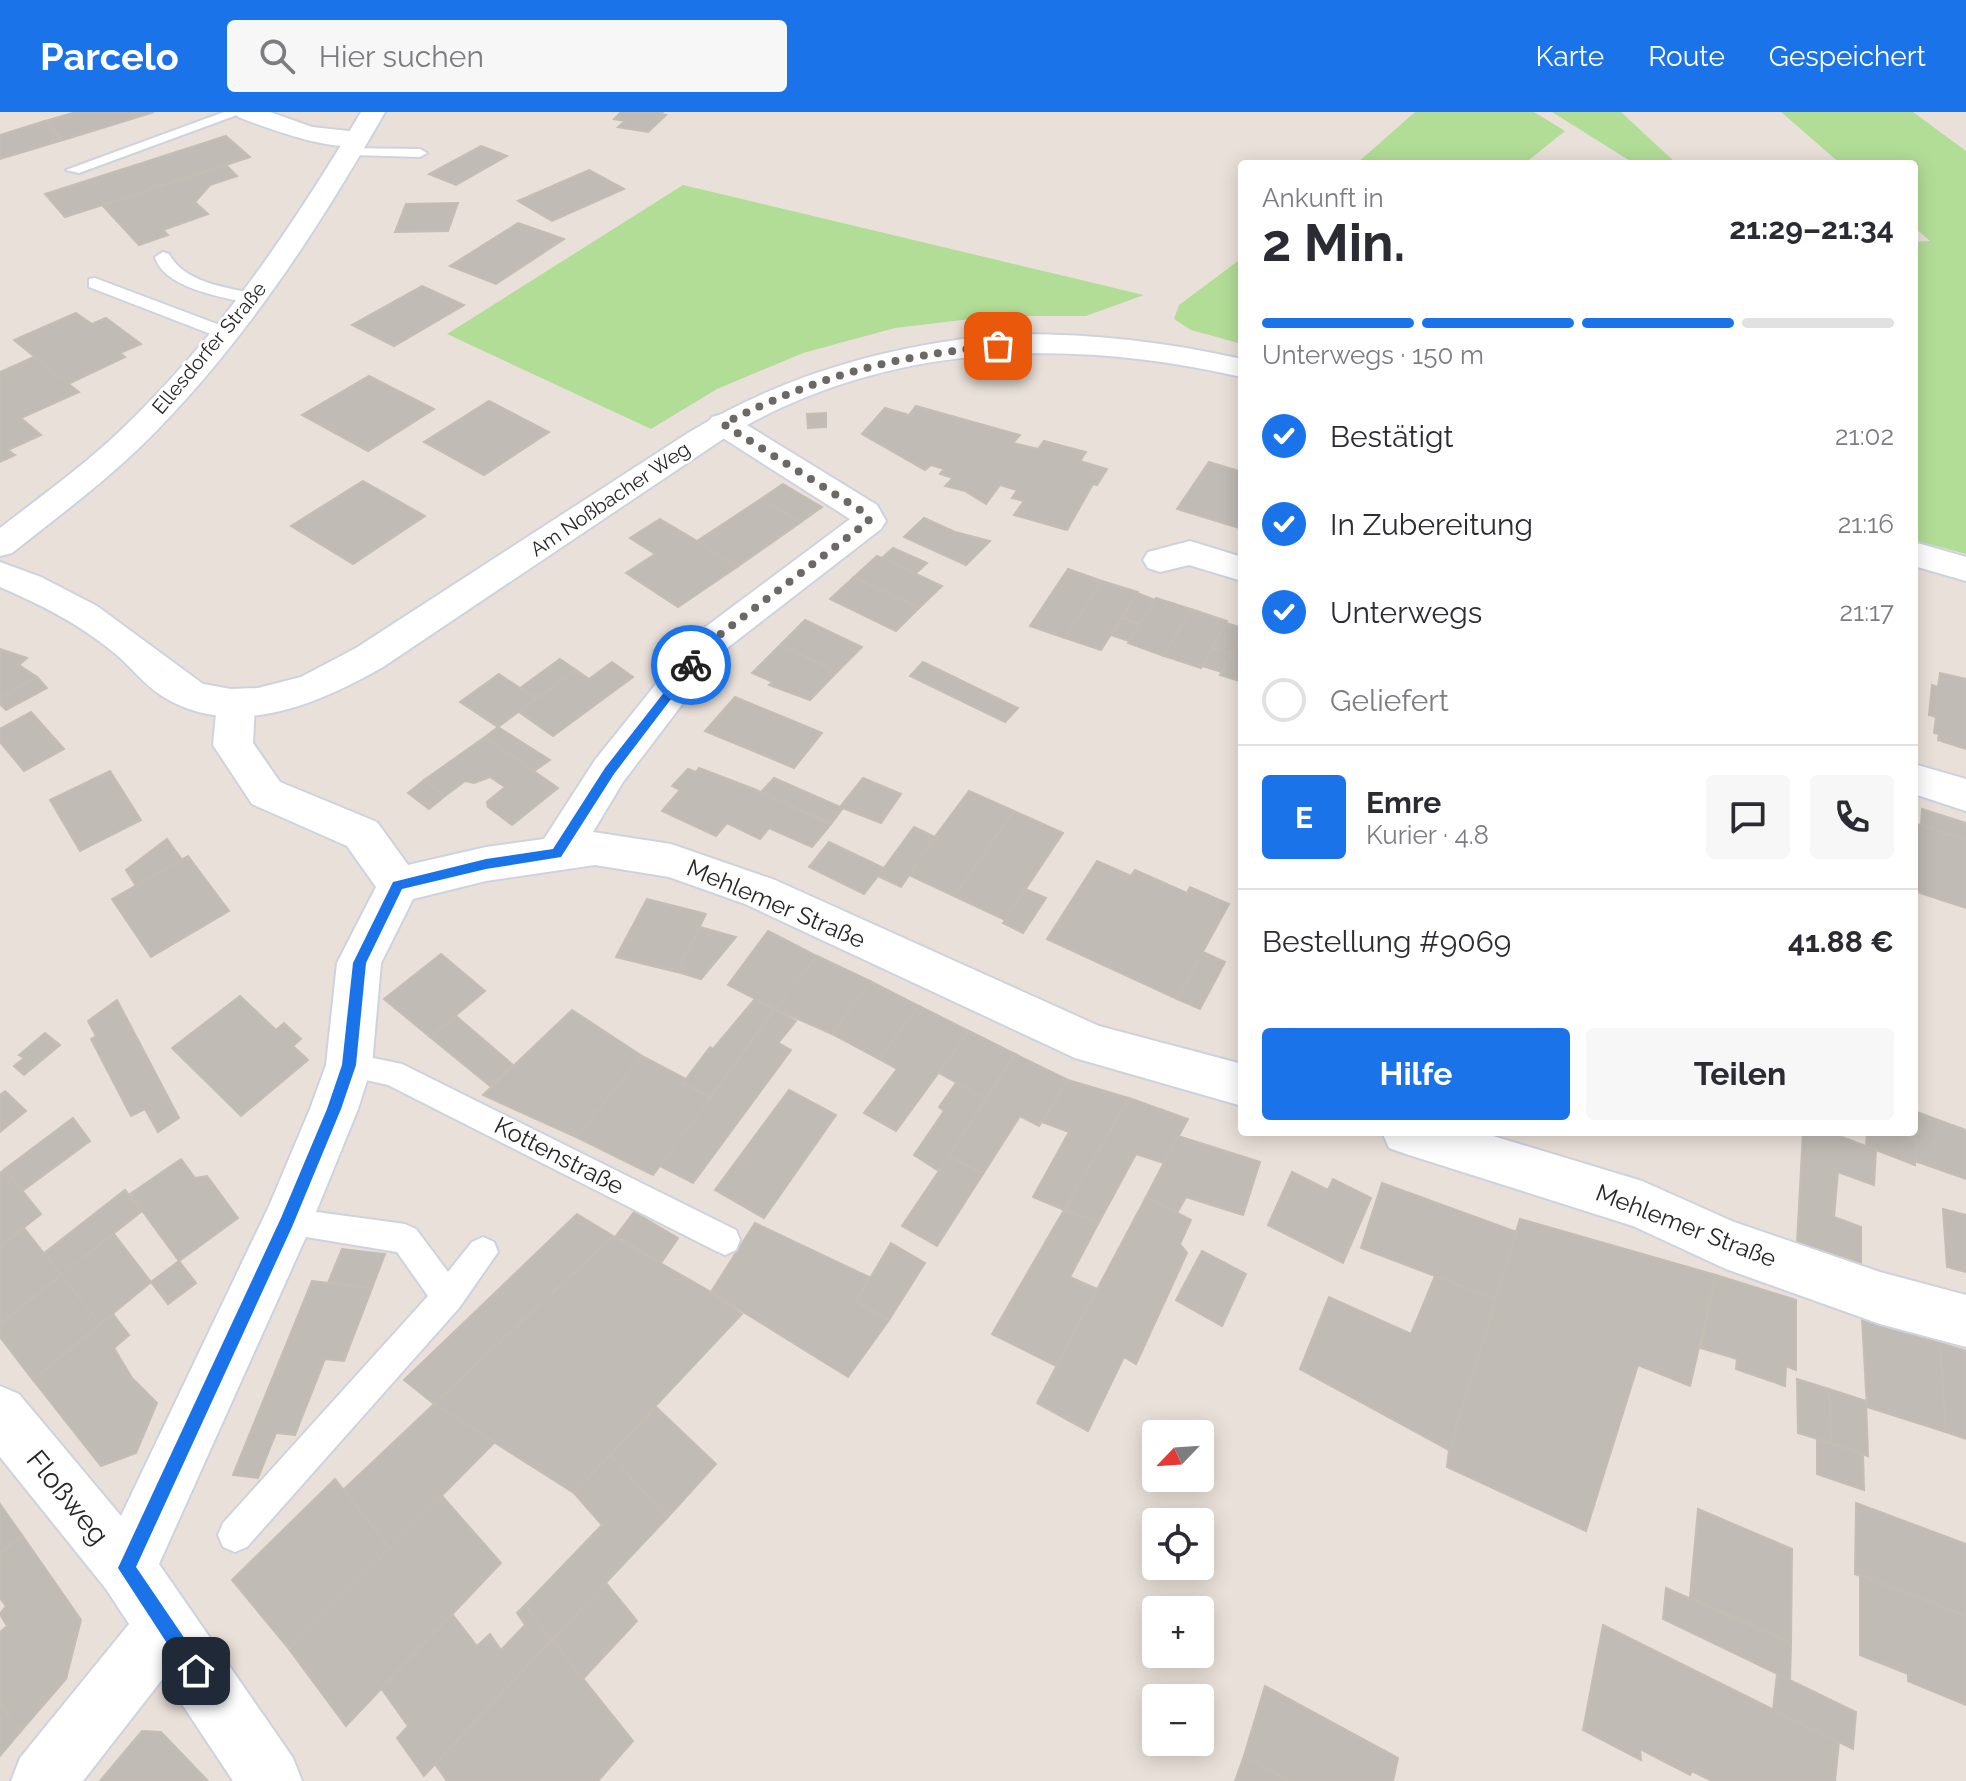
<!DOCTYPE html>
<html lang="de">
<meta charset="utf-8">
<style>
:root{--surface:#fff;--page:#f7f7f7;--text:#2b2b33;--muted:#7c7c81;--line:#e1e1e2;--accent:#1a73e8}
body{margin:0;font-family:Raleway,sans-serif;background:var(--page);color:var(--text);height:100vh;display:flex;flex-direction:column;font-size:30px;white-space:nowrap}
*{box-sizing:border-box;margin:0}
p{font-size:26px;color:var(--muted)}
.icon{flex:none;width:44px;height:44px;fill:none;stroke:currentColor;stroke-width:2;stroke-linecap:round;stroke-linejoin:round}
.map{position:relative;flex:1;overflow:hidden}
.sheet{position:absolute;left:1238px;top:48px;width:680px;height:976px;display:flex;flex-direction:column;background:var(--surface);border-radius:8px;box-shadow:0 4px 20px #0003}
.sheet>*{flex:none}
.needle{width:52px;rotate:245deg}
.buttons{position:absolute;left:1142px;top:1308px;display:grid;gap:16px}
.buttons a{display:grid;place-items:center;width:72px;height:72px;border-radius:8px;background:var(--surface);box-shadow:0 4px 20px #0003;font-size:40px}
.pin{position:absolute;display:grid;place-items:center;width:68px;height:68px;color:#fff;margin:-34px;border-radius:16px;box-shadow:0 4px 12px #0006}
.courier{position:absolute;display:grid;place-items:center;width:80px;height:80px;margin:-40px;border:6px solid #1a73e8;border-radius:50%;background:#fff;color:#222;box-shadow:0 2px 10px #0007}
.head em{font-style:normal;font-weight:700}
.head div{display:flex;flex-direction:column-reverse}
.head{display:flex;align-items:center;justify-content:space-between;height:136px;padding:0 24px}
h1{font-size:52px;font-weight:700;line-height:60px}
.bar{display:grid;grid-template-columns:repeat(4,1fr);gap:12px 8px;align-content:center;height:96px;padding:0 24px}
.bar i{height:10px;border-radius:6px;background:var(--line)}
.bar .selected{background:var(--accent)}
.bar p{grid-column:span 4}
.line{display:flex;align-items:center;gap:20px;padding:0 24px;border-top:2px solid var(--line)}
.line div{flex:1}
.round{display:grid;place-items:center;flex:none;width:84px;height:84px;border-radius:8px;background:var(--page)}
ol{padding:0 24px;list-style:none}
li{display:flex;align-items:center;gap:24px;height:88px}
li p{margin-inline-start:auto}
li .icon{padding:8px;border-radius:50%;background:var(--accent);color:#fff;stroke-width:4}
li:last-child{color:var(--muted)}
li i{width:44px;height:44px;border:4px solid var(--line);border-radius:50%}
.button{display:flex;gap:16px;margin-top:auto;padding:16px 24px}
.button a{flex:1;height:92px;border-radius:8px;background:var(--accent);color:#fff;font-size:32px;font-weight:700;line-height:92px;text-align:center}
.button a+a{background:var(--page);color:var(--text)}
header{display:flex;align-items:center;gap:48px;box-sizing:border-box;height:112px;padding:0 40px;background:var(--accent);color:#fff}
header strong{font-size:38px}
nav{display:flex;gap:44px;margin-inline-start:auto;font-size:28px}
.search{width:560px;height:72px;background:var(--page);display:flex;align-items:center;gap:20px;box-sizing:border-box;padding:0 28px;border-radius:8px;color:var(--muted);font-size:30px}
.map>svg:first-child{display:block}
.green{fill:#b2dd97}
.building{fill:#c1bbb5;stroke:#c4bdb3;stroke-width:2}
.lines{fill:none;stroke-linecap:round;stroke-linejoin:round}
.service-casing{stroke:#ced2df;stroke-width:4}
.minor-casing{stroke:#ced2df;stroke-width:4}
.tertiary-casing{stroke:#ced2df;stroke-width:4}
.service{fill:#fff;fill-rule:evenodd}
.minor{fill:#fff;fill-rule:evenodd}
.tertiary{fill:#fff;fill-rule:evenodd}
.route{fill:#1a73e8}
.done{stroke:#6b6865;stroke-width:8;stroke-dasharray:0 14.4}
.labels{text-anchor:middle;stroke-width:6;stroke-linejoin:round;paint-order:stroke}
.far-street-label{font-size:20px;fill:#272727;stroke:#fff}
.street-label{font-size:24px;fill:#272727;stroke:#fff}
.near-street-label{font-size:28px;fill:#272727;stroke:#fff}
</style>
<header>
<strong>Parcelo</strong>
<div class="search"><svg class="icon" aria-label="search" viewBox="0 0 24 24"><circle cx="10" cy="10" r="6"/><path d="M15 15l6 6"/></svg>Hier suchen</div>
<nav><a>Karte</a><a>Route</a><a>Gespeichert</a></nav>
</header>
<div class="map">
<svg width="1966" height="1669" viewBox="0 0 1966 1669">
<rect width="100%" height="100%" fill="#e9e1d9"/>
<!-- green -->
<g class="green">
<path d="M1415,0H1534L1565,19L1524,52H1356Z"/>
<path d="M1552,0H1621L1677,52H1635Z"/>
<path d="M1781,0H1913L1966,39V442L1914,428V130L1930,129L1914,115V52H1841Z"/>
<path d="M683,73L1144,183L1086,204H996L895,216L803,241L717,277L651,317L447,222Z"/>
<path d="M1242,146V232L1191,218L1174,207L1179,193Z"/>
</g>
<!-- building -->
<g class="building">
<path d="M76,0H154L63,28L45,9Z"/>
<path d="M621,0H663L661,2L666,3L648,20L618,15L625,9L614,7Z"/>
<path d="M45,9L63,28L0,47V23Z"/>
<path d="M226,24L250,45L158,75L136,53Z"/>
<path d="M481,34L507,44L456,73L429,62Z"/>
<path d="M136,53L158,75L65,105L45,82Z"/>
<path d="M226,53L237,64L210,73L195,90L208,102L191,108L158,75Z"/>
<path d="M589,58L624,77L552,109L518,89Z"/>
<path d="M158,75L191,108L163,118L168,123L139,133L102,93Z"/>
<path d="M458,91L448,119L395,120L406,92Z"/>
<path d="M518,111L564,127L496,172L450,154Z"/>
<path d="M422,174L464,193L394,234L352,213Z"/>
<path d="M76,201L92,212L106,206L141,232L120,241L125,245L68,272L14,228Z"/>
<path d="M34,245L79,280L21,306L41,323L8,338L15,343L0,350V260Z"/>
<path d="M369,264L434,297L368,339L302,303Z"/>
<path d="M489,289L549,320L484,363L424,330Z"/>
<path d="M916,294L1020,323L1013,331L1038,337L1044,329L1086,340L1080,349L1107,357L1097,373L1093,372L1067,418L1014,403L1024,389L1012,386L1017,378L1000,373L986,392L965,379L945,374L953,366L940,362L944,357L931,353L925,358L862,322L885,296L909,303Z"/>
<path d="M826,301V315L808,316L807,302Z"/>
<path d="M1209,350L1242,360V417L1177,397Z"/>
<path d="M363,369L425,404L353,452L291,414Z"/>
<path d="M783,372L822,395L801,410L761,387Z"/>
<path d="M761,387L801,410L737,455L697,429Z"/>
<path d="M924,406L955,420L990,429L966,453L904,425Z"/>
<path d="M660,407L697,429L737,455L678,495L626,461L655,442L630,426Z"/>
<path d="M893,436L927,451L916,461L882,446Z"/>
<path d="M877,444L882,446L942,474L919,496L854,465Z"/>
<path d="M1068,457L1102,469L1065,526L1030,514Z"/>
<path d="M854,465L919,496L896,519L830,487Z"/>
<path d="M1102,469L1138,480L1101,538L1065,526Z"/>
<path d="M1137,481L1155,488L1140,512L1122,506Z"/>
<path d="M1156,486L1191,497L1164,544L1128,531Z"/>
<path d="M1191,497L1227,509L1201,556L1164,544Z"/>
<path d="M1122,506L1140,512L1129,529L1111,523Z"/>
<path d="M805,508L862,535L837,560L780,533Z"/>
<path d="M1226,511L1242,516L1232,542L1212,536Z"/>
<path d="M1242,522V570L1220,563Z"/>
<path d="M780,533L837,560L810,588L769,573L773,570L752,561Z"/>
<path d="M1212,536L1232,542L1222,560L1202,554Z"/>
<path d="M0,537L27,546L19,553L37,565L0,586Z"/>
<path d="M560,547L576,558L536,587L519,577Z"/>
<path d="M612,550L633,565L553,624L519,600L576,558L589,567Z"/>
<path d="M923,550L1018,596L1005,610L910,564Z"/>
<path d="M1940,561L1966,567V637L1938,628L1939,622L1934,621L1936,605L1929,603L1932,573L1938,575Z"/>
<path d="M499,562L536,587L498,615L460,590Z"/>
<path d="M37,565L47,576L6,598L0,592V586Z"/>
<path d="M735,585L822,621L794,656L705,619Z"/>
<path d="M31,600L64,637L24,659L0,630V617Z"/>
<path d="M498,615L550,648L534,659L485,625Z"/>
<path d="M485,625L558,676L512,713L488,695L487,690L505,675L490,665L474,671L465,669L445,684L424,668Z"/>
<path d="M699,656L754,677L831,712L812,735L769,716L760,727L727,711L716,724L662,699L680,678L672,674L688,657L696,660Z"/>
<path d="M110,659L141,708L80,739L50,688Z"/>
<path d="M774,666L840,695L843,696L831,712L761,680Z"/>
<path d="M863,666L901,682L881,711L840,695Z"/>
<path d="M424,668L445,684L429,697L408,681Z"/>
<path d="M969,679L1014,699L954,784L907,762Z"/>
<path d="M1922,697L1966,711V728L1921,713Z"/>
<path d="M1014,699L1063,721L1005,808L954,784Z"/>
<path d="M1914,711L1966,728V796L1914,779Z"/>
<path d="M914,715L935,725L901,775L878,764Z"/>
<path d="M167,727L182,748L136,774L126,758Z"/>
<path d="M829,730L884,756L864,782L809,755Z"/>
<path d="M188,744L229,799L151,845L112,787Z"/>
<path d="M1097,749L1131,764L1135,758L1187,781L1190,775L1229,792L1177,887L1047,827Z"/>
<path d="M1025,777L1046,786L1023,821L1003,811Z"/>
<path d="M647,787L706,802L677,860L616,845Z"/>
<path d="M700,815L736,825L701,867L677,860Z"/>
<path d="M768,819L817,844L775,897L728,873Z"/>
<path d="M1203,840L1225,850L1200,897L1177,887Z"/>
<path d="M441,842L485,879L430,925L384,887Z"/>
<path d="M817,844L870,869L832,922L775,897Z"/>
<path d="M870,869L919,894L879,947L832,922Z"/>
<path d="M240,884L276,918L284,911L301,927L293,934L308,948L241,1004L172,936Z"/>
<path d="M117,888L179,1006L158,1020L145,997L131,1004L91,927L96,924L88,909Z"/>
<path d="M754,888L775,897L711,986L683,971L710,935L713,937Z"/>
<path d="M919,894L969,919L896,1019L864,1001L897,957L879,947Z"/>
<path d="M775,897L796,909L778,931L791,938L693,1071L660,1054Z"/>
<path d="M572,898L642,944L576,1025L483,983Z"/>
<path d="M456,904L513,953L490,974L430,925Z"/>
<path d="M969,919L1015,942L986,987L939,961Z"/>
<path d="M45,921L60,933L24,963L14,954L24,946L19,943Z"/>
<path d="M1015,942L1068,968L1039,1014L1020,1004L983,1062L949,1044Z"/>
<path d="M642,944L686,967L683,971L711,986L653,1063L576,1025Z"/>
<path d="M1068,968L1129,986L1064,1098L1033,1085L1069,1020L1042,1010Z"/>
<path d="M956,971L986,987L939,1059L914,1043L944,999L939,995Z"/>
<path d="M789,978L836,1003L764,1106L715,1078Z"/>
<path d="M5,979L26,999L0,1020V983Z"/>
<path d="M1129,986L1188,1007L1164,1051L1136,1042L1099,1110L1064,1098Z"/>
<path d="M1914,999L1966,1018V1067L1915,1049L1917,1028L1905,1024V1020H1914Z"/>
<path d="M73,1006L90,1029L22,1079L5,1057Z"/>
<path d="M1803,1020H1829L1876,1038L1874,1073L1838,1060L1834,1105L1861,1115V1152L1797,1131Z"/>
<path d="M1867,1020H1895L1917,1028L1915,1053L1866,1034Z"/>
<path d="M1178,1024L1260,1050L1243,1103L1186,1085L1177,1101L1146,1085Z"/>
<path d="M949,1044L983,1062L937,1134L902,1114Z"/>
<path d="M181,1047L195,1066L207,1064L238,1106L179,1149L130,1082Z"/>
<path d="M5,1057L41,1102L0,1134V1061Z"/>
<path d="M1292,1060L1328,1078L1333,1067L1371,1086L1343,1151L1268,1113Z"/>
<path d="M1382,1071L1517,1120L1496,1187L1361,1136Z"/>
<path d="M125,1078L142,1099L61,1163L43,1142Z"/>
<path d="M1146,1085L1191,1108L1180,1132L1187,1141L1136,1252L1124,1245L1088,1319L1037,1291Z"/>
<path d="M1943,1097L1966,1103V1160L1947,1155Z"/>
<path d="M1064,1098L1099,1110L1070,1165L1097,1177L1056,1254L992,1222Z"/>
<path d="M634,1100L678,1126L661,1151L616,1124Z"/>
<path d="M577,1102L613,1124L434,1292L404,1268Z"/>
<path d="M1520,1107L1716,1163L1690,1274L1638,1253L1586,1419L1447,1355L1449,1338Z"/>
<path d="M755,1111L869,1165L856,1190L889,1208L848,1265L711,1180Z"/>
<path d="M24,1116L61,1163L0,1212V1134Z"/>
<path d="M114,1122L151,1170L100,1212L61,1163Z"/>
<path d="M613,1124L711,1180L742,1202L574,1381L434,1292Z"/>
<path d="M891,1131L925,1151L889,1208L856,1190Z"/>
<path d="M342,1137L385,1142L372,1176L328,1171Z"/>
<path d="M1202,1139L1246,1162L1222,1214L1176,1188Z"/>
<path d="M179,1149L196,1171L168,1192L151,1170Z"/>
<path d="M61,1163L100,1212L33,1268L0,1225V1212Z"/>
<path d="M1716,1163L1796,1188V1258L1786,1254L1785,1274L1736,1257L1737,1247L1701,1236Z"/>
<path d="M1435,1164L1496,1187L1449,1338L1300,1257L1329,1185L1411,1222Z"/>
<path d="M312,1169L372,1176L344,1249L325,1247L295,1323L276,1321L258,1366L233,1363Z"/>
<path d="M113,1202L129,1223L114,1236L132,1266L157,1291L136,1341L101,1354L33,1268Z"/>
<path d="M1862,1207L1940,1231L1946,1320L1867,1295Z"/>
<path d="M1940,1231L1966,1239V1327L1946,1320Z"/>
<path d="M1797,1267L1829,1277L1831,1331L1798,1321Z"/>
<path d="M1829,1277L1866,1289L1868,1344L1831,1331Z"/>
<path d="M434,1292L495,1330L390,1436L343,1378Z"/>
<path d="M656,1295L716,1352L667,1406L611,1343Z"/>
<path d="M1817,1327L1863,1342L1864,1378L1817,1362Z"/>
<path d="M611,1343L667,1406L552,1528L525,1493L602,1413L574,1381Z"/>
<path d="M335,1367L390,1436L289,1537L232,1468Z"/>
<path d="M442,1384L501,1451L346,1614L289,1537Z"/>
<path d="M1856,1391L1966,1432V1504L1855,1462Z"/>
<path d="M0,1392L22,1423L0,1442Z"/>
<path d="M1698,1397L1792,1437L1791,1531L1690,1485Z"/>
<path d="M22,1423L81,1508L66,1567L21,1619L0,1592V1520L7,1514L0,1502L6,1494L0,1486V1442Z"/>
<path d="M1860,1463L1966,1504V1593L1908,1569V1562L1860,1543Z"/>
<path d="M606,1471L637,1509L583,1567L552,1528Z"/>
<path d="M1666,1476L1791,1531L1790,1568L1663,1507Z"/>
<path d="M525,1493L552,1528L424,1664L397,1626L408,1614L381,1576L452,1502L477,1534L490,1522L501,1538L525,1513L517,1501Z"/>
<path d="M1603,1513L1839,1630L1835,1669H1712L1692,1659L1690,1663L1640,1637L1641,1648L1583,1618Z"/>
<path d="M552,1528L633,1629L598,1669H447L435,1652Z"/>
<path d="M1777,1562L1856,1600L1853,1637L1773,1598Z"/>
<path d="M1265,1574L1398,1646L1393,1669H1289L1244,1644Z"/>
<path d="M0,1592L21,1619L0,1644Z"/>
<path d="M142,1619L161,1620L208,1669H100Z"/>
<path d="M1244,1644L1289,1669H1235Z"/>
</g>
<g class="lines">
<!-- service casing -->
<g class="service-casing">
<g id="service">
<path d="M224,0H245L79,61L66,58Z"/>
<path d="M346,36L420,37L427,41L420,45L351,43L346,42Z"/>
<path d="M163,140L169,142C185,172 230,176 261,183L263,187L255,192C226,186 164,177 155,145Z"/>
<path d="M95,166L233,218L236,222L233,226H221L89,175V167Z"/>
<path d="M349,941L402,952L736,1118L740,1128L736,1138L725,1143L714,1138L388,973L339,962L335,953L339,944Z"/>
<path d="M287,1096L405,1112L416,1117L448,1160L472,1130L483,1125L494,1130L498,1140L459,1196L247,1435L235,1440L223,1435L218,1423L223,1411L428,1184L397,1140L276,1120L272,1110L276,1100Z"/>
</g>
</g>
<!-- minor casing -->
<g class="minor-casing">
<g id="minor">
<path d="M235,0H270L312,15L367,21L370,26C354,50 262,14 238,5Z"/>
<path d="M723,302L734,305L877,393L886,409L881,417L722,540L623,670L593,720L671,732L775,768L1099,914L1242,952V994L1075,946L745,792L669,765L595,753L486,769L413,787L381,851L372,953L358,997L305,1127L159,1452L293,1646L302,1669H233L164,1565L83,1669H11L20,1646L129,1512L106,1477L0,1345V1274L19,1282L121,1404L269,1094L310,997L326,953L337,851L376,775L347,734L252,692L213,633L217,591L222,581L236,577L250,581L255,591L253,631L280,670L377,710L408,753L486,735L544,727L595,648L696,522L850,407L712,319L707,312L712,305Z"/>
<path d="M1190,429L1242,445V469L1189,453L1160,460L1148,456L1143,448L1148,440Z"/>
<path d="M1914,652L1966,667V699L1914,682Z"/>
<path d="M1382,1020H1480L1642,1069L1734,1110L1880,1160L1966,1183V1235L1880,1212L1726,1157L1633,1114L1406,1042L1389,1036Z"/>
</g>
</g>
<!-- tertiary casing -->
<g class="tertiary-casing">
<g id="tertiary">
<path d="M361,0H385C316,121 239,239 138,337C99,374 55,407 12,441L0,444V416C40,385 82,355 119,320C217,227 292,116 361,0Z"/>
<path d="M1006,222C1087,221 1163,229 1242,247V265C1066,225 887,230 729,323L383,555C318,592 234,629 162,584C143,572 130,553 112,539C79,512 40,492 0,475V450L41,465L97,494L203,572L231,577L258,576L301,565L356,536L688,321C787,261 891,233 1006,222Z"/>
<path d="M1914,430L1966,445V469L1914,454Z"/>
</g>
</g>
<!-- service -->
<use href="#service" class="service"/>
<!-- minor -->
<use href="#minor" class="minor"/>
<!-- tertiary -->
<use href="#tertiary" class="tertiary"/>
</g>
<!-- route -->
<path class="route" d="M687,551L697,553L614,662L561,745L486,757L402,777L366,851L356,953L341,997L292,1115L136,1455L202,1552V1565H189L118,1456L281,1106L327,997L342,953L353,851L393,770L486,747L553,737L605,656Z"/>
<g class="lines">
<!-- done -->
<path class="done" d="M691,553L709,531L869,409L865,401L723,312C818,264 891,244 998,234"/>
</g>
<g class="labels">
<!-- far-street labels -->
<g class="far-street-label">
<text transform="translate(209 236) rotate(-50)" y="7">Ellesdorfer Straße</text>
<text transform="translate(610 387) rotate(-34)" y="7">Am Noßbacher Weg</text>
</g>
<!-- street labels -->
<g class="street-label">
<text transform="translate(776 792) rotate(23)" y="8">Mehlemer Straße</text>
<text transform="translate(559 1044) rotate(27)" y="8">Kottenstraße</text>
<text transform="translate(1686 1114) rotate(21)" y="8">Mehlemer Straße</text>
</g>
<!-- near-street labels -->
<g class="near-street-label">
<text transform="translate(68 1385) rotate(51)" y="10">Floßweg</text>
</g>
</g>
</svg>
<div class="buttons">
<a><svg class="needle" viewBox="-14 -14 28 28"><path d="M0-13l5 13h-10z" fill="#e53935"/><path d="M0 13l5-13h-10z" fill="#7c7c81"/></svg></a>
<a><svg class="icon" aria-label="locate" viewBox="0 0 24 24"><circle cx="12" cy="12" r="6"/><path d="M12 2v4M12 18v4M2 12h4M18 12h4"/></svg></a>
<a>+</a>
<a>−</a>
</div>
<div class="pin" style="left:998px;top:234px;background:#ea580c"><svg class="icon" aria-label="bag" viewBox="0 0 24 24"><path d="M5 8h14l-1 12H6zM9 8a3 3 0 0 1 6 0"/></svg></div>
<div class="pin" style="left:196px;top:1559px;background:#1f2937"><svg class="icon" aria-label="home" viewBox="0 0 24 24"><path d="M3 11l9-7 9 7M6 9v11h12V9"/></svg></div>
<div class="courier" style="left:691px;top:553px"><svg class="icon" aria-label="bike" viewBox="0 0 24 24"><circle cx="6" cy="16" r="4"/><circle cx="18" cy="16" r="4"/><path d="M6 16l4-8h5l3 8M10 8l3 8H6M13 5h3"/></svg></div>
<section class="sheet">
<div class="head"><div><h1>2 Min.</h1><p>Ankunft in</p></div><em>21:29–21:34</em></div>
<div class="bar"><i class="selected"></i><i class="selected"></i><i class="selected"></i><i></i><p>Unterwegs · 150 m</p></div>
<ol>
<li><svg class="icon" aria-label="check" viewBox="0 0 24 24"><path d="M5 12l5 5 9-10"/></svg>Bestätigt<p>21:02</p></li>
<li><svg class="icon" aria-label="check" viewBox="0 0 24 24"><path d="M5 12l5 5 9-10"/></svg>In Zubereitung<p>21:16</p></li>
<li><svg class="icon" aria-label="check" viewBox="0 0 24 24"><path d="M5 12l5 5 9-10"/></svg>Unterwegs<p>21:17</p></li>
<li><i></i>Geliefert</li>
</ol>
<div class="line" style="height:144px"><b class="round" style="background:var(--accent);color:#fff">E</b><div><b>Emre</b><p>Kurier · 4.8</p></div><a class="round"><svg class="icon" aria-label="chat" viewBox="0 0 24 24"><path d="M4 5h16v11H9l-5 4z"/></svg></a><a class="round"><svg class="icon" aria-label="phone" viewBox="0 0 24 24"><path d="M5 4h4l2 5-3 2q2 4 5 5l2-3 5 2v4C11 20 4 13 5 4z"/></svg></a></div>
<div class="line" style="height:104px"><div>Bestellung #9069</div><b>41.88 €</b></div>
<div class="button"><a>Hilfe</a><a>Teilen</a></div>
</section>
</div>
